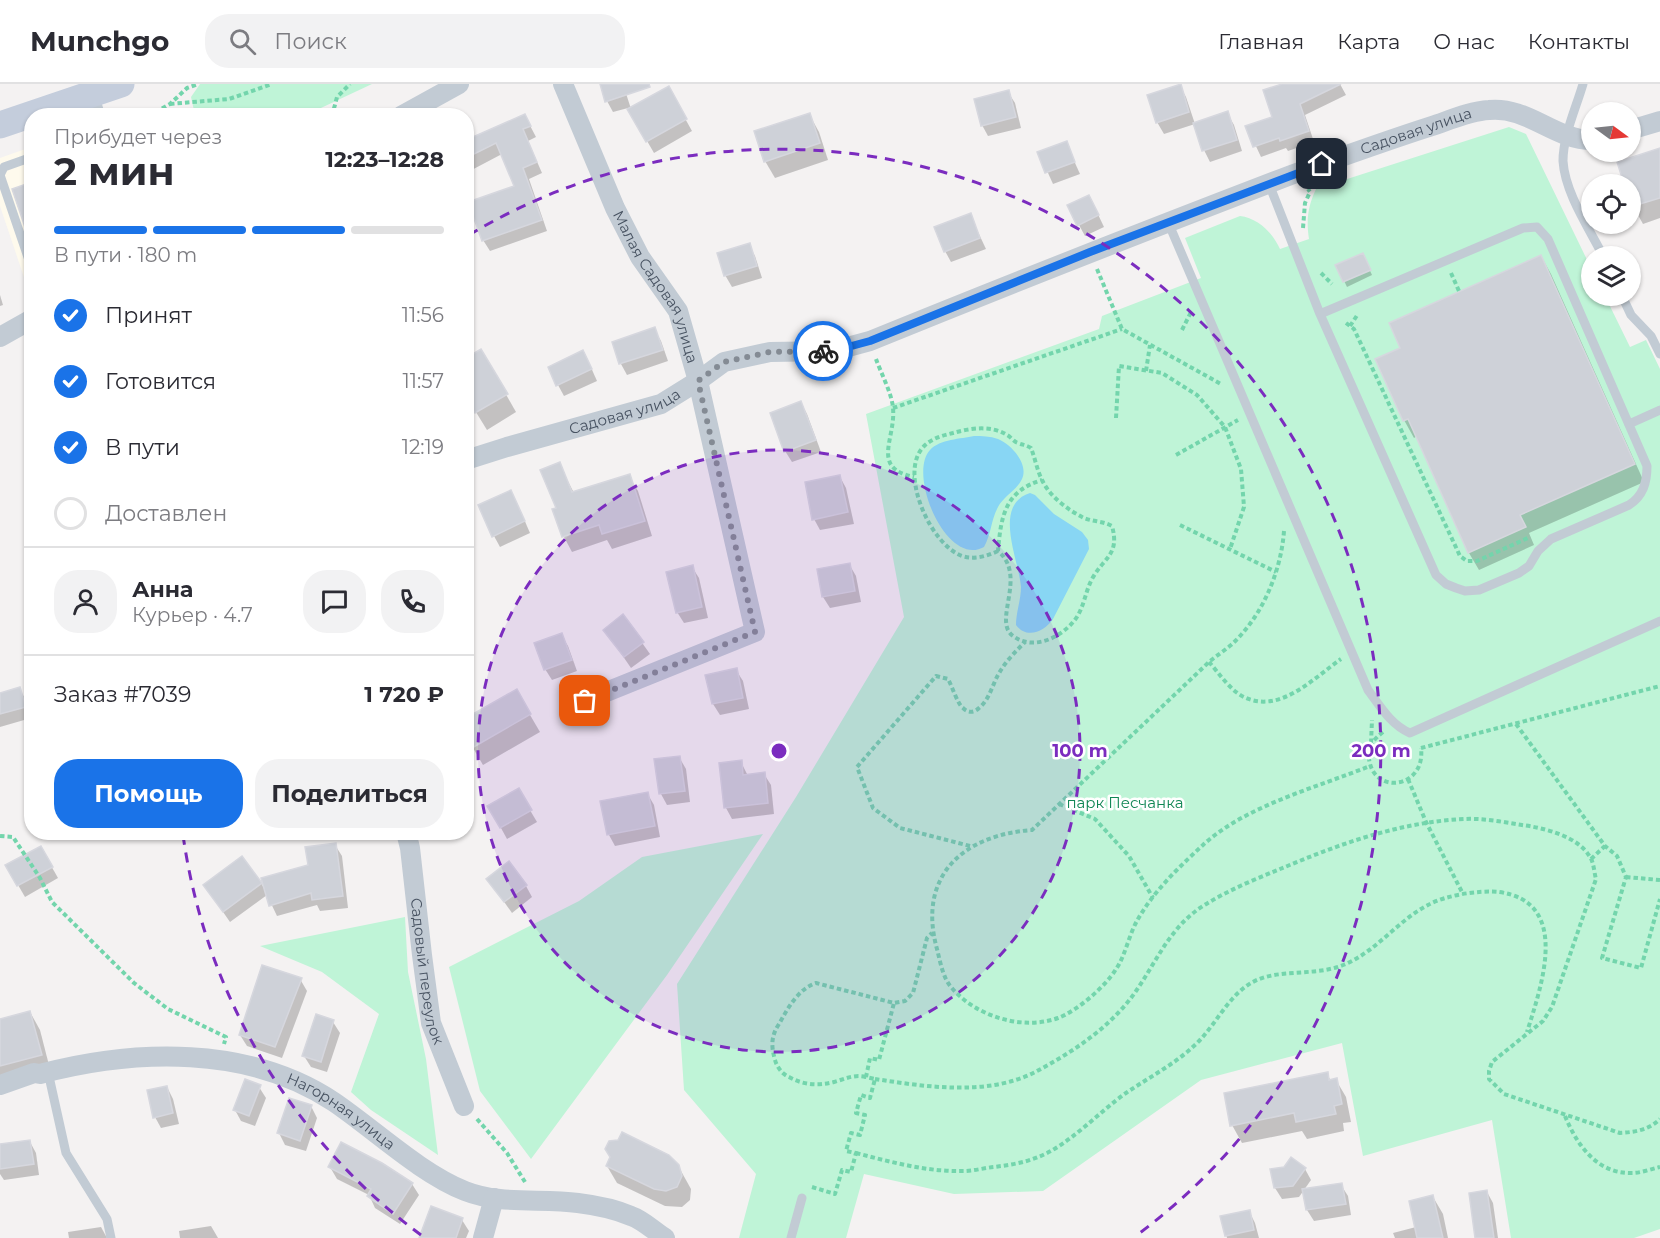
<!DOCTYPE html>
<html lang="ru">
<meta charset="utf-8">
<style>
:root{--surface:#fff;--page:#f2f2f3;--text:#2b2b33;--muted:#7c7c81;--line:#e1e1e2;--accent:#1a73e8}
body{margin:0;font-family:Montserrat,sans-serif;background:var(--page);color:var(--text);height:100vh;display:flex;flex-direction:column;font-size:22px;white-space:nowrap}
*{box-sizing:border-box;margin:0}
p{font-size:20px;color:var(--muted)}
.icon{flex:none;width:33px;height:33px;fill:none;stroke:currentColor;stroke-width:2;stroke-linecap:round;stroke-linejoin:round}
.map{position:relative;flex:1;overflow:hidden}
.details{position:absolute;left:24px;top:24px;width:450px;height:732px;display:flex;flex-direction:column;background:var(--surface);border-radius:24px;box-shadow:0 2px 4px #0004}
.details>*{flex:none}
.needle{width:39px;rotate:105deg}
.controls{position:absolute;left:1581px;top:18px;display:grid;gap:12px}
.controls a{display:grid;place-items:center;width:60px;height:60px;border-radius:50%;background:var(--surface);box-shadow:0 2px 4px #0004;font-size:30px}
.pin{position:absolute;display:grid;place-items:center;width:51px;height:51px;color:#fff;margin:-26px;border-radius:12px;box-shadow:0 3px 9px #0006}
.courier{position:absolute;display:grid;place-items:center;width:60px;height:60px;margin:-30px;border:4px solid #1a73e8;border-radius:50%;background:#fff;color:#222;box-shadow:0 2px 8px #0007}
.overview em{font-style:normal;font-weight:700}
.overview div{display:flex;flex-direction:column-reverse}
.overview{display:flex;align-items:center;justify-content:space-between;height:102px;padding:0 30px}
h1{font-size:39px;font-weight:700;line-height:45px}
.bar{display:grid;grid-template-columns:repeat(4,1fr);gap:9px 6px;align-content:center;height:72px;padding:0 30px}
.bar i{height:8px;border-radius:4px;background:var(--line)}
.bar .current{background:var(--accent)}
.bar p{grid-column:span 4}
.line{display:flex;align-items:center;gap:15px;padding:0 30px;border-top:2px solid var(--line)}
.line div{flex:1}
.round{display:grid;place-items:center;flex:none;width:63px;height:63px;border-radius:24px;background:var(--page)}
ol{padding:0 30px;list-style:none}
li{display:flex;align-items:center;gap:18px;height:66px}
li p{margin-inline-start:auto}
li .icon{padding:6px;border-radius:50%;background:var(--accent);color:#fff;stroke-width:4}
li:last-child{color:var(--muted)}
li i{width:33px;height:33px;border:3px solid var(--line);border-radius:50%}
.cta{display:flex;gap:12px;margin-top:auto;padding:12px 30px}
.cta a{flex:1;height:69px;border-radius:24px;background:var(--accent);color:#fff;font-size:24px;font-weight:700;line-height:69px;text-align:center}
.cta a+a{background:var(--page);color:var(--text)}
header{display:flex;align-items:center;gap:36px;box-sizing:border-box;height:84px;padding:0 30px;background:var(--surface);border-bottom:2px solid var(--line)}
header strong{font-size:28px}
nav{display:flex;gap:33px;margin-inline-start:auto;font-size:21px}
.search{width:420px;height:54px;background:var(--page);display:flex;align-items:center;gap:15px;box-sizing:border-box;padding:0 21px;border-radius:24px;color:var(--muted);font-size:22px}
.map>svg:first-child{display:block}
.commercial{fill:#fefaed}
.green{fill:#bff4d7}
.water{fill:#88d6f4}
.shadow{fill:#0003}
.building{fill:#ced1d8;stroke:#d6d7de;stroke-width:1.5}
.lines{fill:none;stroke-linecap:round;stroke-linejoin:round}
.path{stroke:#73d5ac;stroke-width:4;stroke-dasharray:4.5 3;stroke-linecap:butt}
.lane{stroke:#c2cbd4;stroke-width:9}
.street{stroke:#c2cbd4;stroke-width:20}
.secondary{stroke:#c4cddc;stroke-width:27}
.done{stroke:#848b94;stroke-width:6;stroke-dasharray:0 10.8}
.route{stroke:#1a73e8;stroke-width:8}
.ring{fill:none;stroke:#7b2cbf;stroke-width:3;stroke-dasharray:10 8}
.labels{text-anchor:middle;stroke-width:5;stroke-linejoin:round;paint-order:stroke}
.street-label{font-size:15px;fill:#485362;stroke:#fff}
.park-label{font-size:15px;fill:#108654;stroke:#fff}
.centre{fill:#7b2cbf;stroke:#fff;stroke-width:3}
.ring-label{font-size:18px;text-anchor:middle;font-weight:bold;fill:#7b2cbf;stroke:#fff;stroke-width:5;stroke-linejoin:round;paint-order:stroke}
</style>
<header>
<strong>Munchgo</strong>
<div class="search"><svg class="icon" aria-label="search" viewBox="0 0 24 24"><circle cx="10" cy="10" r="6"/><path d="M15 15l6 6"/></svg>Поиск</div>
<nav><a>Главная</a><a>Карта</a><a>О нас</a><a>Контакты</a></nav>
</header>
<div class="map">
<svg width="1660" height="1154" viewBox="0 0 1660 1154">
<rect width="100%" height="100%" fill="#f4f2f2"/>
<!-- commercial -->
<path class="commercial" d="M31,63V214L0,122V74Z"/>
<!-- green -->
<g class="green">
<path d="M200,0H372L306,31H195L191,13Z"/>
<path d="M1509,43L1526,50L1591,184L1592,212H1605L1630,263L1646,256L1660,285V1145L1634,1154H1511L1492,1036L1363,1072L1342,959L1201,996L1043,1107L954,1110L864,1090L846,1154H739L756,1090L684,1006L677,900L796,713L904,533L866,330L1099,245L1102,232L1201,194L1185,154L1240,132C1258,134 1273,149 1280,165L1309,155C1306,136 1308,122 1316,105Z"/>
<path d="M763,750L667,891L531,1075L480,1007L449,883L579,817L642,773Z"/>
<path d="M405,833L408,888L426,975L438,1071L371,1026L351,1008L379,930L322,888L260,862Z"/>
</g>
<!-- water -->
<g class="water">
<path d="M974,352C982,352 990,352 998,355C1011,360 1029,380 1022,395C1017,406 1004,412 998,423C991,436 991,451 984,463C947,484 907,391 930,366C940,355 961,355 974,352Z"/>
<path d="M1030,409L1035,411L1054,430L1082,448L1088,456L1089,465L1053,535C1045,547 1027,556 1016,541C1016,528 1021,516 1021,503C1019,476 992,421 1030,409Z"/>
</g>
<!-- shadow -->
<g class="shadow">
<path d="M601,0H623L631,25L668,4L692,47L654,69L628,24L613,28L607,17Z"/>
<path d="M1286,0H1340L1346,11L1305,31L1314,58L1288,67L1286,64L1261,73L1247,43L1274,34Z"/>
<path d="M1180,2L1186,13L1195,40L1227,29L1234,41L1242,67L1210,78L1204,66L1195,40L1164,50L1157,38Z"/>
<path d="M1008,8L1015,19L1021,44L988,52L982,41Z"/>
<path d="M809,30L819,48L828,76L775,94L765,77Z"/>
<path d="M525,32L536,53L528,57L542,89L529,95L547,147L490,167L483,156L517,103L502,70L466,89V54L470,52L471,55Z"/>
<path d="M1066,59L1080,90L1053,100L1039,69Z"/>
<path d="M1660,65V134L1643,140L1633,122L1630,114V100H1626L1619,79Z"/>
<path d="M1095,124L1104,143L1085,152L1079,141Z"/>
<path d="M970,131L986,165L951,178L945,167Z"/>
<path d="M749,161L755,172L762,194L732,203L725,191Z"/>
<path d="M1541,172L1551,190L1644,398L1529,449L1534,461L1479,486L1469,469L1417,352L1414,354L1404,336L1402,265Z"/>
<path d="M1365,176L1372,191L1347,203L1337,182Z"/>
<path d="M0,211L3,221L0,222Z"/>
<path d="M654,245L661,257L668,277L627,291L621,280L614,259Z"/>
<path d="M481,267L516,328L487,346L466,312Z"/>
<path d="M589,279L597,297L564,312L558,301Z"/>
<path d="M801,319L807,330L821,368L792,378L785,367Z"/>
<path d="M32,328V345L25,330Z"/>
<path d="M559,380L574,409L629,392L638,407L652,452L612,465L607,456L572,468L564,453L554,426L558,425Z"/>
<path d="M840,393L846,404L854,440L820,446L814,435Z"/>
<path d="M517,419L530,449L500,463L494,452Z"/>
<path d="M849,480L856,492L861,518L830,524L823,513L818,486Z"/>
<path d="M692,483L699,494L708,534L684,539L677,528Z"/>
<path d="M623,532L650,570L631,584L605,546Z"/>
<path d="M561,551L568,562L577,587L552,596L545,585Z"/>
<path d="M736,586L743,597L749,625L720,631L713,620L707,592Z"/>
<path d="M19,605L26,616L31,634L0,643V610Z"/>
<path d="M516,607L540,648L483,681L466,652Z"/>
<path d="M679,673L686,685L690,718L667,721L661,710Z"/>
<path d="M741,678L748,692L764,690L771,701L774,730L732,735L726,724Z"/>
<path d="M518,706L537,738L507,755L489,722Z"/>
<path d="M647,709L654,721L660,753L615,762L609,751L602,718Z"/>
<path d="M335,761L342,772L348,824L320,827L317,821L277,832L267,811L230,838L205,802L261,799L265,806L309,782Z"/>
<path d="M41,764L58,794L25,813L7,782Z"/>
<path d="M488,795L526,802L532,813L512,829Z"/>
<path d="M300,895L307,907L282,974L247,962L240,951Z"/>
<path d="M30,928L40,946L51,989L0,1002V936Z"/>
<path d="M333,938L340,949L327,988L311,983L304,972Z"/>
<path d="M1327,990L1331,997L1336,996L1346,1013L1351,1038L1343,1039L1344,1047L1307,1055L1302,1047L1242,1059L1232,1041Z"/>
<path d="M167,1003L173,1015L179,1040L161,1044L155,1033Z"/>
<path d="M259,1003L266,1014L255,1042L241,1037L235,1026Z"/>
<path d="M311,1022L317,1034L306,1067L285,1061L279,1049Z"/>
<path d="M30,1058L36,1069L39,1091L4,1096L0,1090V1062Z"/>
<path d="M612,1073L681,1087L691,1105L690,1116L682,1123L665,1122L617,1099L607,1082Z"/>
<path d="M330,1083L412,1100L419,1111L400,1140L375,1124L369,1111L337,1095Z"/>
<path d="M1305,1085L1311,1096L1299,1113L1282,1115L1275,1104Z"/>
<path d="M1341,1101L1348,1112L1351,1131L1314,1137L1307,1126Z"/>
<path d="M1487,1108L1493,1119L1498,1154H1476Z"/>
<path d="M1433,1113L1443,1130L1448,1154H1395L1393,1149L1416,1143Z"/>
<path d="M1249,1127L1255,1139L1259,1154H1227L1222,1133Z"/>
<path d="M462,1136L469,1147L466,1154H421Z"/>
<path d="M211,1142L218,1154H180L179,1147Z"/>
<path d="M101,1143L107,1154H69L68,1148Z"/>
</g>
<!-- building -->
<g class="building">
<path d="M600,0H649L650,3L605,18Z"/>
<path d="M1181,0L1189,28L1156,39L1147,11Z"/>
<path d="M1282,0H1341L1300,20L1309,47L1280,57L1279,54L1253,63L1245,42L1272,33L1263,6Z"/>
<path d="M669,2L687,35L646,58L627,25Z"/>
<path d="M1009,6L1016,33L981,42L974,15Z"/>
<path d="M1228,27L1237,56L1202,67L1193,39Z"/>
<path d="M810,29L820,59L764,78L754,47Z"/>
<path d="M525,30L531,42L523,45L537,78L523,84L542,136L482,157L468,118L514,102L496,59L466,74V56Z"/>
<path d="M1067,57L1075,78L1045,89L1037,68Z"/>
<path d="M1660,64V114L1630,123V100H1624L1617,78Z"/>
<path d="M32,98V155H29L12,105Z"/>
<path d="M1089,111L1099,131L1077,142L1067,121Z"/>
<path d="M971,129L980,154L944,168L934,143Z"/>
<path d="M750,159L757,182L724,192L717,169Z"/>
<path d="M1363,169L1371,186L1343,198L1335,181Z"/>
<path d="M1541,171L1635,380L1520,431L1526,443L1468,469L1408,335L1403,337L1375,275L1400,264L1389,239Z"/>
<path d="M655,243L663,266L619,280L612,258Z"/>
<path d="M481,265L508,310L475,329L466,314V274Z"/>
<path d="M583,266L592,285L556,302L548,283Z"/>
<path d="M801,317L816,356L784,368L770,329Z"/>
<path d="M560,378L572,408L630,390L645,437L602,450L599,441L562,453L552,425L556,424L540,386Z"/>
<path d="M840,391L848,428L812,436L805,398Z"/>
<path d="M511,406L525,437L492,453L478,421Z"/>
<path d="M850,479L855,507L822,513L817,485Z"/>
<path d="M693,481L702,523L676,529L666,488Z"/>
<path d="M623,530L644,558L624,573L603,546Z"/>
<path d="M562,549L572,576L544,586L534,559Z"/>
<path d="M737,584L743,614L712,620L705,591Z"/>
<path d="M20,603L26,623L0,630V609Z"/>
<path d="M517,605L531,630L472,664L466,655V634Z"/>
<path d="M680,672L685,707L659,710L654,675Z"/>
<path d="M742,676L743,691L765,688L768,719L724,724L719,679Z"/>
<path d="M519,704L532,726L500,744L487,722Z"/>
<path d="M648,708L655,742L607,751L600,717Z"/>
<path d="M336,759L343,812L312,816L311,809L269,822L261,794L308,781L305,763Z"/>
<path d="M41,762L53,783L17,802L5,781Z"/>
<path d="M242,772L262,799L223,828L203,801Z"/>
<path d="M509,777L527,801L504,818L486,795Z"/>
<path d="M262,881L302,894L275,963L239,951Z"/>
<path d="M30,927L42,971L0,982V935Z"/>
<path d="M316,930L334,936L321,978L302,972Z"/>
<path d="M1328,988L1329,996L1337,994L1342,1020L1334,1022L1336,1030L1296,1038L1294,1029L1230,1042L1224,1009Z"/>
<path d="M245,995L261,1001L249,1032L233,1026Z"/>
<path d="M167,1002L173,1029L153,1034L147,1006Z"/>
<path d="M289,1014L312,1021L300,1057L277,1049Z"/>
<path d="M622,1048L669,1071L679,1081L682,1092L677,1103L666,1107L654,1105L606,1082L610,1073L605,1065L609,1057L618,1056Z"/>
<path d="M30,1056L34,1080L0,1085V1060Z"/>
<path d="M341,1058L382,1079L413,1099L393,1130L367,1112L371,1105L328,1083Z"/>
<path d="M1291,1073L1306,1084L1293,1102L1274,1104L1270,1085L1284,1083Z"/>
<path d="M1342,1099L1346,1120L1306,1126L1302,1105Z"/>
<path d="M1487,1106L1494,1154H1475L1469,1109Z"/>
<path d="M1433,1111L1443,1154H1417L1409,1117Z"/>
<path d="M431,1122L463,1134L456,1154H419Z"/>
<path d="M1250,1126L1254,1146L1225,1152L1220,1132Z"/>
</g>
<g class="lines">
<!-- path -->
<g class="path">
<path d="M170,20L229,15L272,0"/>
<path d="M149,32L170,20L187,4L198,0"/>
<path d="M332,32L337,13L350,0"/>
<path d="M1303,144L1305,119L1310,108L1308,105"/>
<path d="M1097,185L1122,245L1221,300"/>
<path d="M1321,189L1332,200"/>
<path d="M1451,189L1459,207"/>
<path d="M1346,239L1354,245L1460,472L1467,477H1477L1530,453"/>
<path d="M1350,242L1358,230"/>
<path d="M1182,246L1191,228"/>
<path d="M876,275C881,289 892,310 893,324C896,355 870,384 914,393"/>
<path d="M1146,287L1150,261"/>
<path d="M893,324L1122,245"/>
<path d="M1116,334L1119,282L1162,289L1197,311L1225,343L1241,385L1244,423L1230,465"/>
<path d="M1176,371L1238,336"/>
<path d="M1180,441L1276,488"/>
<path d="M1284,447C1281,488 1262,533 1231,561C1224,567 1216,572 1209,578L1032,746C962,751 917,793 937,865C940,877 943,894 951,903C975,932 1022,947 1058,934C1077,927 1106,902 1116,885C1125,873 1129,850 1138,835C1154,807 1179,783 1203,761C1245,722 1318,703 1370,682"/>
<path d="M998,467C987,472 975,476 962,472C932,461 903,398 919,369C926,356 940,352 953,349C971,344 991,341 1007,351C1011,353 1014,358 1018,359C1023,361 1026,361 1031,364C1035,374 1037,386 1042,396C1050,413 1068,426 1084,434C1094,438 1103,437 1112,442C1120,471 1104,473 1092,495C1085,508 1084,525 1074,537C1060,554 1033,567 1013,552C992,537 1028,492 998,467C1001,432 1005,407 1042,396"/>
<path d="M1209,578C1219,589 1231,608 1246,614C1281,629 1314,594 1341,575"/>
<path d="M1516,640L1605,762L1617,772L1626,793L1602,874L1641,884L1660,815"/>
<path d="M1383,648C1374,655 1367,663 1369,675C1374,712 1426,704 1421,664"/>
<path d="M1371,659L1372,636"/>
<path d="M1421,664L1660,602"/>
<path d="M1408,695L1426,738L1463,810"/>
<path d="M1059,720L1095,735L1129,772L1153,814"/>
<path d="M0,752L13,753L40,794L52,818L134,899L168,925L226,953L224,960"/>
<path d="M970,762L900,744L873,724L857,683L936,592L948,595C952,602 958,621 963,624C968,629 974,629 979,624C989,616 992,602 998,591C1005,578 1015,568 1025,558"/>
<path d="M1591,775L1605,762"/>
<path d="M1626,793L1660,796"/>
<path d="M866,993C854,990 845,995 834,998C818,1002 803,1001 789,993C782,990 777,983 775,976C771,962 771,952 779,940C788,924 798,905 816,899L894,919L905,917L913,909L927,854L932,849"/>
<path d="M875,995C928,1003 990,1013 1039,986C1074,967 1107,945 1131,914C1155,882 1168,844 1203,822C1228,806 1258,794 1285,783C1342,759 1401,738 1464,735C1483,734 1503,738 1522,741C1544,744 1578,752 1590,773C1594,779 1594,788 1596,795L1552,923L1543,937L1492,978L1489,987V995L1504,1010L1620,1049C1635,1048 1649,1046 1660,1035"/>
<path d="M1565,1032C1577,1061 1597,1090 1632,1089C1641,1089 1651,1085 1660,1083"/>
<path d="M477,1035L507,1069L525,1098"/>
<path d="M856,1069C891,1078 927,1088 963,1087C973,1087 984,1084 994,1083C1009,1081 1024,1079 1038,1073C1068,1062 1099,1028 1126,1009C1151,992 1179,978 1200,956C1217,938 1229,912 1251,899C1278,883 1317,894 1348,879C1378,865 1399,836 1428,821C1446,811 1479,806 1499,808C1572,818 1541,903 1527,948"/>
<path d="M812,1103L835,1110L842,1086L851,1088L856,1069L846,1067L851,1049L860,1051L865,1031L856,1029L861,1011L870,1014L875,995L866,993L870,974L879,976L894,919"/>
</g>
<!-- lane -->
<g class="lane">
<path d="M1583,0C1576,24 1563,52 1563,77C1565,109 1589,144 1603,172"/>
<path d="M0,91L32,185"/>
<path d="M0,91L4,83L32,73"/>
<path d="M1269,100L1320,230L1436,491L1446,500L1456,504L1465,507L1479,506L1519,489L1529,482L1538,467L1551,455L1629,421C1643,412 1647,399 1647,382L1548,155L1537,143L1523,144L1320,230"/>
<path d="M1168,138L1368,606C1380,622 1391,641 1410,649L1660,537"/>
<path d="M1622,212L1631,231L1651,252L1660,270"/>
<path d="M1629,340L1660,326"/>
<path d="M48,988L66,1069L107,1135L111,1154"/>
<path d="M791,1154L802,1114"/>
</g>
<!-- street -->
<g class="street">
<path id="s1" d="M563,0L615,124L640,173L678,227L698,297L755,548L584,617"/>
<path d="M89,11L95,32"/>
<path d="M401,32L459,0"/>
<path d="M1630,46L1660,37"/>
<path d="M0,253L32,235"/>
<path id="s2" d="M466,376L507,363L661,320L698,297L724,278L770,268L833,267L870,257C1010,200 1150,145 1291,91C1338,74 1385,57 1432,42C1450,36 1470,27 1489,26C1528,22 1554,56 1592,56"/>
<path id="s3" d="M406,748L410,764L422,871L431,939L464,1022"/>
<path id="s4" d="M0,1001L34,989L40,990C135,965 249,961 334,1018C375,1046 420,1089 465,1107C500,1121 541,1114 578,1119C594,1121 615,1125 631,1132C643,1136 654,1147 665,1154"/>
<path d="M483,1154L494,1114"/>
</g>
<!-- secondary -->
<path class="secondary" d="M0,41L121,0"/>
</g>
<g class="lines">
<!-- done -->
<path class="done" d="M585,617L755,548L698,297L724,278L770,268L823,267"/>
<!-- route -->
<path class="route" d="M823,267H833L870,257L1090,168L1322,80"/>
</g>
<!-- distance rings -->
<circle cx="779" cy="667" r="301" fill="#7b2cbf" fill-opacity=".12"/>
<g class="ring">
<circle cx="779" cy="667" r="301"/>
<path d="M421 1151A602 602 0 0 1 183 751M469 151A602 602 0 0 1 1137 1151"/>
</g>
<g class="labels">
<!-- street labels -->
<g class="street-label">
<text dy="5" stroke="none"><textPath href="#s2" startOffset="1012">Садовая улица</textPath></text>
<text dy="5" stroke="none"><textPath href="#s1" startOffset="224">Малая Садовая улица</textPath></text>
<text dy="5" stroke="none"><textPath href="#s2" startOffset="166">Садовая улица</textPath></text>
<text dy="5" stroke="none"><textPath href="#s3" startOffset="141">Садовый переулок</textPath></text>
<text dy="5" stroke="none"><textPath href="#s4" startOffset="357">Нагорная улица</textPath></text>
</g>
<!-- park labels -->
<g class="park-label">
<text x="1125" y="724">парк Песчанка</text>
</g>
</g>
<circle cx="779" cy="667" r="9" class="centre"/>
<g class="ring-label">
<text x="1080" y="673">100 m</text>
<text x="1381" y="673">200 m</text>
</g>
</svg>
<div class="controls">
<a><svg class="needle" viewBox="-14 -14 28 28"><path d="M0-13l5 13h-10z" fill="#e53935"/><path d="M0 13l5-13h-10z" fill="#7c7c81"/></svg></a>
<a><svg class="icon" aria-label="locate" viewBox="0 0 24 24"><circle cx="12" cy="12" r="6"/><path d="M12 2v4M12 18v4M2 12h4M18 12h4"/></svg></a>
<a><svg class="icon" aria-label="layers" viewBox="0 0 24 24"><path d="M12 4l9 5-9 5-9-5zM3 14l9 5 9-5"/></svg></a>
</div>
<div class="pin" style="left:585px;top:617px;background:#ea580c"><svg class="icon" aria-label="bag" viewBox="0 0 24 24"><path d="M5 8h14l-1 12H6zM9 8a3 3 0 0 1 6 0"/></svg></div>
<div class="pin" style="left:1322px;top:80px;background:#1f2937"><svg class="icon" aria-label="home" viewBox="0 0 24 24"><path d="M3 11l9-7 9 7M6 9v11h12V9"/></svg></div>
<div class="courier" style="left:823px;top:267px"><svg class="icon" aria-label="bike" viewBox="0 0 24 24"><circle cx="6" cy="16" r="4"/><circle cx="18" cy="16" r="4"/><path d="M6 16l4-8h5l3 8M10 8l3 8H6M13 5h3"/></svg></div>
<section class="details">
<div class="overview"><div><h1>2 мин</h1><p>Прибудет через</p></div><em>12:23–12:28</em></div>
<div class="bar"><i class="current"></i><i class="current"></i><i class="current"></i><i></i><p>В пути · 180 m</p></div>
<ol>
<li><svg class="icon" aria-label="check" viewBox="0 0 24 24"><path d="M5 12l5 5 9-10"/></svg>Принят<p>11:56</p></li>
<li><svg class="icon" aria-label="check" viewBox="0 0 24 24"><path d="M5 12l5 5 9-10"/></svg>Готовится<p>11:57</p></li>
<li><svg class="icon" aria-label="check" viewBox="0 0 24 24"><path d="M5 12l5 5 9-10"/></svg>В пути<p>12:19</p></li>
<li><i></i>Доставлен</li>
</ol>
<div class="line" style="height:108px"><a class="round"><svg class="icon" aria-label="person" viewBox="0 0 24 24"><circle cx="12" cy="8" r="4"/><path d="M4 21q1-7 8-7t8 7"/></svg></a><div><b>Анна</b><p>Курьер · 4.7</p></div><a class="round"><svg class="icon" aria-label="chat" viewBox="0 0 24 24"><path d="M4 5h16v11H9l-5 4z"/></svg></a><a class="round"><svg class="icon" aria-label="phone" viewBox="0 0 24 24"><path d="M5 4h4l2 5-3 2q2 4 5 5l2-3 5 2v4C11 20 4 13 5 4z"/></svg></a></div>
<div class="line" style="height:78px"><div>Заказ #7039</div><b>1 720 ₽</b></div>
<div class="cta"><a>Помощь</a><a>Поделиться</a></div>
</section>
</div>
